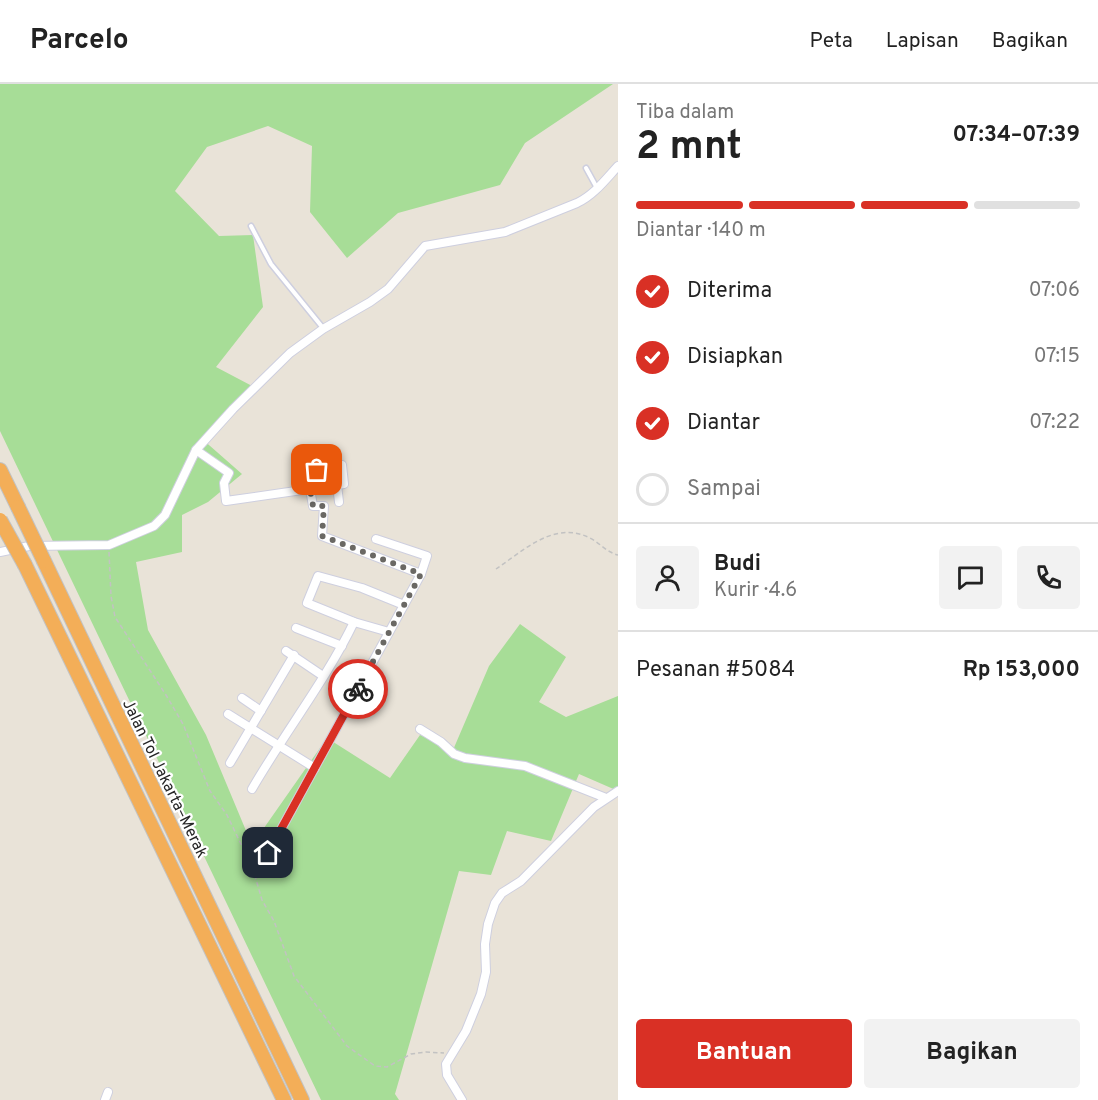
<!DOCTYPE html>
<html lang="id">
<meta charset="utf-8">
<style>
:root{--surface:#fff;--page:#f2f2f2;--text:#222;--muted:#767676;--line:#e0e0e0;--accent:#d93025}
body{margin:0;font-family:Overpass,sans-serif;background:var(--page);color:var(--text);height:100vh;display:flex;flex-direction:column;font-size:22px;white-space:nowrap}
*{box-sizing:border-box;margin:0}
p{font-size:20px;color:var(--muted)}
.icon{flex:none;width:33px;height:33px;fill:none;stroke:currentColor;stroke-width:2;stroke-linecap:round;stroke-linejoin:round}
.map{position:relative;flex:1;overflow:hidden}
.panel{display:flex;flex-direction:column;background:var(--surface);width:480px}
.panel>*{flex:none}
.pin{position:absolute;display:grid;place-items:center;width:51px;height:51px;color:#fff;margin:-26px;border-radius:12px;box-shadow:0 3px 9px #0006}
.courier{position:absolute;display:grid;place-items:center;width:60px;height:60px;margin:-30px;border:4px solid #d93025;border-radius:50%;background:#fff;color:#222;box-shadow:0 2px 8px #0007}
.headline em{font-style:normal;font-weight:700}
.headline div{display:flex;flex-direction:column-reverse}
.headline{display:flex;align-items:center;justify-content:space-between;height:102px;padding:0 18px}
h1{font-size:39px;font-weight:700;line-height:45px}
.bar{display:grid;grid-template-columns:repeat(4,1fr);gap:9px 6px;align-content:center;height:72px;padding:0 18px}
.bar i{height:8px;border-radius:4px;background:var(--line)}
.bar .selected{background:var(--accent)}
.bar p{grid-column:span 4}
.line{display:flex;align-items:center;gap:15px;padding:0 18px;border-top:2px solid var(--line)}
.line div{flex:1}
.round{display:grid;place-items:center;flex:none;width:63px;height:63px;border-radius:6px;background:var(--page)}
ol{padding:0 18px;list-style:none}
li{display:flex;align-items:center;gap:18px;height:66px}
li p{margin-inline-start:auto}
li .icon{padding:6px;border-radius:50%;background:var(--accent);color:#fff;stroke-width:4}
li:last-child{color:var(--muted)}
li i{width:33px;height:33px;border:3px solid var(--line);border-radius:50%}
.primary-button{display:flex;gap:12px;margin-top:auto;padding:12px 18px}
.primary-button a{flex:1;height:69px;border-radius:6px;background:var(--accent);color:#fff;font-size:24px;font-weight:700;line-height:69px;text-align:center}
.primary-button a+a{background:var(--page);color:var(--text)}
header{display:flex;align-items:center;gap:36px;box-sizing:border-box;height:84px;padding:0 30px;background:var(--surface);border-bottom:2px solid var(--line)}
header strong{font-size:28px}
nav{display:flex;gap:33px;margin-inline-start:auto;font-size:21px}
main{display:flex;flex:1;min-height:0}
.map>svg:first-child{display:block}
.green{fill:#a7dd97}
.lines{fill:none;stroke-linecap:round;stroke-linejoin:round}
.lane-casing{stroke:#cecfdf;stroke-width:7}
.street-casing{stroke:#cecfdf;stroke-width:10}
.highway-casing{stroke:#c2c2c2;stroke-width:16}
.path{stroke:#c2c2c2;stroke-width:1.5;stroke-dasharray:4.5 3;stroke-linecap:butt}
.lane{stroke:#fff;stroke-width:4}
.street{stroke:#fff;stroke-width:8}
.highway{stroke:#f3ae58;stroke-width:14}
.highway-bridge-casing{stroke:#c2c2c2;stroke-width:16;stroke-linecap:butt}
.highway-bridge{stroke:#f3ae58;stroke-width:14}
.done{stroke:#6a6864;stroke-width:6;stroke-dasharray:0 10.8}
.route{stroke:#d93025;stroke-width:8}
.labels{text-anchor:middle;stroke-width:4.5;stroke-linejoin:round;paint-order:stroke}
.street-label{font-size:16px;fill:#262626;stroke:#fff}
</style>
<header>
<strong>Parcelo</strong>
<nav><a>Peta</a><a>Lapisan</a><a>Bagikan</a></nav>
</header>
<main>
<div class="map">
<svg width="618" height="1016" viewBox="0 0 618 1016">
<rect width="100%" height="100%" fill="#e9e3d8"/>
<!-- green -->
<path class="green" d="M0,0H613L525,59L500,101L398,129L347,174L310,128L312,62L268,42L207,63L175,107L219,152L253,151L263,223L216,283L254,303L201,354L242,390L208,418L182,431V468L136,478L148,546L206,651L252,761L327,654L390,694L420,651L453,666L489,582L520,540L566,573L539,618L566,633L618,612V707L579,690L551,757L507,747L491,791L459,787L395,1010L399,1016H321L0,347Z"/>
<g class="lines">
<!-- lane casing -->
<g class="lane-casing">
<g id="lane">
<path d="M586,84L597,104"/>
<path d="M251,142L271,180L323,244"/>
</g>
</g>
<!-- street casing -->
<g class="street-casing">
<g id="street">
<path d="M196,366L229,389L224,399L226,417L344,400L342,381"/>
<path d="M317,386L320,403"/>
<path d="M337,401L339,418"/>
<path d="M310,405L313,422H324L322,452L421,490L427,472L376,455"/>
<path d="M0,468L29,462L109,461L154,442L165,431L196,366L233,325L290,269L323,245L370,218L388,205L425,162L505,148L577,119C594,111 606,95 618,82"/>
<path d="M296,544L342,562"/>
<path d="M389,548L354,538L307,519L318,492L362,504L404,521"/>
<path d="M286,567L323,592"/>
<path d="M242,614L261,627"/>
<path d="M228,630L315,684"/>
<path d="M420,645L441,658L454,670L465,674L525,682L606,714"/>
<path d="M230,679L294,571"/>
<path d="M252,705C285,648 326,596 354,538"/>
<path d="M268,769L421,490"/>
<path d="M105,1016L108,1008"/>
<path d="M462,1016L447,991L446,980L466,947L481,910L486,888L485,860L488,840L495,819L502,809L521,797L594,723L618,707"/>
</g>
</g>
<!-- highway casing -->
<g class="highway-casing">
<g id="highway">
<path d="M0,386L18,423"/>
<path d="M44,477L302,1016"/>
<path d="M25,481L284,1016"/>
</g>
</g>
<!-- path -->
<g class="path">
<path d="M109,468L111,512L115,533L166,611L183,640L210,707L227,731L253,785L262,816L274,837L294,892L347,962L375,982L387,983L411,970L426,968L444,969"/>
<path d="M496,485C523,467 554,436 590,454C600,459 606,468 618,471"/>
</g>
<!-- lane -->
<use href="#lane" class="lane"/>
<!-- street -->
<use href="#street" class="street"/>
<!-- highway -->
<use href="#highway" class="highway"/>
<!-- highway-bridge casing -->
<g class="highway-bridge-casing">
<g id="highway-bridge">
<path d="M18,423L44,477"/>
<path d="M0,436L25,481"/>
</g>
</g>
<!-- highway-bridge -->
<use href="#highway-bridge" class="highway-bridge"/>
</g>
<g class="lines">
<!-- done -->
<path class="done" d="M317,386L320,403L310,405L313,422H324L322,452L421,490L358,605"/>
<!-- route -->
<path class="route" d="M268,769L358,605"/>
</g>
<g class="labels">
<!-- street labels -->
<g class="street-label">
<text transform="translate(166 694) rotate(64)" y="6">Jalan Tol Jakarta–Merak</text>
</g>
</g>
</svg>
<div class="pin" style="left:317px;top:386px;background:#ea580c"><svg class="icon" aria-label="bag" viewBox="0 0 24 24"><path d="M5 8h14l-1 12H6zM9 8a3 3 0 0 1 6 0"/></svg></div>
<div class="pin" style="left:268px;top:769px;background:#1f2937"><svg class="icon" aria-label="home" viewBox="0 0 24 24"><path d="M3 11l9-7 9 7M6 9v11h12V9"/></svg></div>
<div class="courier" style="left:358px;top:605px"><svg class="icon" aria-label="bike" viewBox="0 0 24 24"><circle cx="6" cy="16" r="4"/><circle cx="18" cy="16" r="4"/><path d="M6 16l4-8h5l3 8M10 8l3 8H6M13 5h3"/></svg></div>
</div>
<section class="panel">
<div class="headline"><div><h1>2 mnt</h1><p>Tiba dalam</p></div><em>07:34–07:39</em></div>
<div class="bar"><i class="selected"></i><i class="selected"></i><i class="selected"></i><i></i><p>Diantar · 140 m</p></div>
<ol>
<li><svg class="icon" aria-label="check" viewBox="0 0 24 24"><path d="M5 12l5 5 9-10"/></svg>Diterima<p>07:06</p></li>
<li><svg class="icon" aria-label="check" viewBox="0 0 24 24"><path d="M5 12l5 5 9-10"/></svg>Disiapkan<p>07:15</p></li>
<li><svg class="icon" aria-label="check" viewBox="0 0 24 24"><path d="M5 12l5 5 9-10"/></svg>Diantar<p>07:22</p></li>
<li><i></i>Sampai</li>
</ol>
<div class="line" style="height:108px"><a class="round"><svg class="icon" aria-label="person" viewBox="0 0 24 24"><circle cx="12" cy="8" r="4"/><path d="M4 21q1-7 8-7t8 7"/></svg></a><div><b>Budi</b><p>Kurir · 4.6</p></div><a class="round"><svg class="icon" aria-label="chat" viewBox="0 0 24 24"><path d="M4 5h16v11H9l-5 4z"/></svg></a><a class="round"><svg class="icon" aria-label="phone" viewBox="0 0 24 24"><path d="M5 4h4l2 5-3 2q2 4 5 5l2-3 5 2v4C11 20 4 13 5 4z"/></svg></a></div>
<div class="line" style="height:78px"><div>Pesanan #5084</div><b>Rp 153,000</b></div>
<div class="primary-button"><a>Bantuan</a><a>Bagikan</a></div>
</section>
</main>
